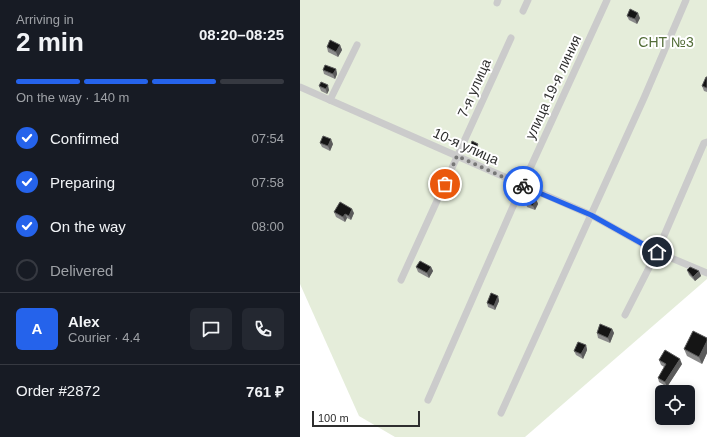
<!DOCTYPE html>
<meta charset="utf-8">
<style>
:root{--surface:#171b24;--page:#242831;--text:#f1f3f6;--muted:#9ea1a6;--line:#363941;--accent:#2563eb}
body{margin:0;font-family:Helvetica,sans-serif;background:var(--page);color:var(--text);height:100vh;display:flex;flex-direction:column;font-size:15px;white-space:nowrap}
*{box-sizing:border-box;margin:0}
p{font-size:13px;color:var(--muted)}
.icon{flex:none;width:22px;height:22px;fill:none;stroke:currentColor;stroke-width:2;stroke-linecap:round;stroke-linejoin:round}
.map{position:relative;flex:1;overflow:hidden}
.sheet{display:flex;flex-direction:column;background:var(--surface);width:300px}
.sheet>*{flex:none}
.tools{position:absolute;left:355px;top:385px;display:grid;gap:8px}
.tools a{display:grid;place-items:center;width:40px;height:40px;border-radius:6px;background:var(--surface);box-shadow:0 2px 10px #0003;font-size:20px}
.scale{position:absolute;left:12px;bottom:10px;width:108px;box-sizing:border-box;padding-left:4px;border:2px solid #2e2e2e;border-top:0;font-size:11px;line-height:14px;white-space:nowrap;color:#2e2e2e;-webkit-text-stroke:3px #fff;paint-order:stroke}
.pin{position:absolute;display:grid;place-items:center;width:34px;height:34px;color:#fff;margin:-17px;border:2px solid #fff;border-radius:50%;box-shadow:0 1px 4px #0007}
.courier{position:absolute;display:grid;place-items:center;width:40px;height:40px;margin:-20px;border:3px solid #2563eb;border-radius:50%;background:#fff;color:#222;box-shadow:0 1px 5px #0007}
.summary em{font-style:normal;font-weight:700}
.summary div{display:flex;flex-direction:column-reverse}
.summary{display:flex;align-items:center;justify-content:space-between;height:68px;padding:0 16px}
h1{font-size:26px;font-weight:700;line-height:30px}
.bar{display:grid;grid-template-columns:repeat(4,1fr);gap:6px 4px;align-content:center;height:48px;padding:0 16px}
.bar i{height:5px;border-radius:3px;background:var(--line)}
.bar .selected{background:var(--accent)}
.bar p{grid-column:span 4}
.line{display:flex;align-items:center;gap:10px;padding:0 16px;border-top:1px solid var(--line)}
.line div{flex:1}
.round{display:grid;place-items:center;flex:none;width:42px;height:42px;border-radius:6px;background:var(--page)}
ol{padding:0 16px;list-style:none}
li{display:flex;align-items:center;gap:12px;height:44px}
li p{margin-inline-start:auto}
li .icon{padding:4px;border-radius:50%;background:var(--accent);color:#fff;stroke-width:4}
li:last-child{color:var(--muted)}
li i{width:22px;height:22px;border:2px solid var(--line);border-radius:50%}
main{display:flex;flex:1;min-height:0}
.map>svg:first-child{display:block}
.green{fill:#e5edda}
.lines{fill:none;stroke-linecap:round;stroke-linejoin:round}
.minor{stroke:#cbcbcb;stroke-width:7}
.wall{fill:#8a8a8a}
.shaded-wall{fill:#5b5b5b}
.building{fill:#151515;stroke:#5b5b5b}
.done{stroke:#777;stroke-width:4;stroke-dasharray:0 7.2}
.route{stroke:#2563eb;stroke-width:5}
.labels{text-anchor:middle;stroke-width:4;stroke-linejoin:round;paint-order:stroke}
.park-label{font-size:14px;fill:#536d38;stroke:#fff}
.street-label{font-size:14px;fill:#2e2e2e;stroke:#fff}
</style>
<main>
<section class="sheet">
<div class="summary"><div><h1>2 min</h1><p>Arriving in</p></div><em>08:20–08:25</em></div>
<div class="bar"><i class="selected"></i><i class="selected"></i><i class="selected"></i><i></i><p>On the way · 140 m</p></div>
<ol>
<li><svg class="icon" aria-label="check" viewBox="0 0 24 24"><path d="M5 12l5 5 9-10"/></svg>Confirmed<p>07:54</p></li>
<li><svg class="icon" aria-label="check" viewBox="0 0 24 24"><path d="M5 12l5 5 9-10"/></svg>Preparing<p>07:58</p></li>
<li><svg class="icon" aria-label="check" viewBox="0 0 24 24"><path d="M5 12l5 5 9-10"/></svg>On the way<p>08:00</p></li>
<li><i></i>Delivered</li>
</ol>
<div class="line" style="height:72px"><b class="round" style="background:var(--accent);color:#fff">A</b><div><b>Alex</b><p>Courier · 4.4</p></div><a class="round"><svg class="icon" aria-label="chat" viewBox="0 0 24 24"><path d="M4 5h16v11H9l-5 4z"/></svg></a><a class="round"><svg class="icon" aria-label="phone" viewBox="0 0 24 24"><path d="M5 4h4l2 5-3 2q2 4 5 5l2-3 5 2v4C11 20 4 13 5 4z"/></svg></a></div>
<div class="line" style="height:52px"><div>Order #2872</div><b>761 ₽</b></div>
</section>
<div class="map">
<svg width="407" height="437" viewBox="0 0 407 437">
<rect width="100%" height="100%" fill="#fff"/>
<!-- green -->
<path class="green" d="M0,0H407V279L225,437H95L59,416L0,284Z"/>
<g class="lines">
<!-- minor -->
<g class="minor">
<path d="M197,3L198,0"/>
<path d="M223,11L228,0"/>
<path d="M0,87L291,215L357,252L407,273"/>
<path d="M30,100L57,45"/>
<path d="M101,280L211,38"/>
<path d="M325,315L357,252L404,143L407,142"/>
<path d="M128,400L222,186L307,0"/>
<path d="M201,413L344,98L386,0"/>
</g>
</g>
<!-- wall -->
<g class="wall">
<path d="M327,16L340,18L337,24L329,20Z"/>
<path d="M40,45L42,50L38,57L28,52L27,47Z"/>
<path d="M36,69L37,74L35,79L24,74L23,70Z"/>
<path d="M407,77V92L404,91L402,86Z"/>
<path d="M19,86L29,90L27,94L21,91Z"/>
<path d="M20,143L33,144L30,151L22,147Z"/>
<path d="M178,146L176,151L170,149V147Z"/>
<path d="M236,199L238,204L235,210L227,207L226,202Z"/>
<path d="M34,212L54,213L51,220L47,218L45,222L36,217Z"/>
<path d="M116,267H131L133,271L129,278L118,272Z"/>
<path d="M387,270L399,271L401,276L395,281L389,275Z"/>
<path d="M198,296L199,301L195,310L188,307L187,303Z"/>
<path d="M312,329L314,333L310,343L298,338L297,333Z"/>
<path d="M407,338V353L402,364L387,356L384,349Z"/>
<path d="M286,345L287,350L283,359L276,355L274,351Z"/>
<path d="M359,360L382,364L367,387L359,382L358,378L364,367L361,365Z"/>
</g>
<!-- shaded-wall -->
<g class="shaded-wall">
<path d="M338,13L340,18L337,24L335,19Z"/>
<path d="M40,45L42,50L38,57L36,52Z"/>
<path d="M36,69L37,74L35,79L33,74Z"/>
<path d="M28,85L29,90L27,94L26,89Z"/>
<path d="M31,139L33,144L30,151L28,146Z"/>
<path d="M178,144V146L176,151L175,149Z"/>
<path d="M236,199L238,204L235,210L233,206Z"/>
<path d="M52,209L54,213L51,220L49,216Z"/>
<path d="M45,214L47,218L45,222L43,217Z"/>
<path d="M131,267L133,271L129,278L127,273Z"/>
<path d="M399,271L401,276L395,281L393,277Z"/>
<path d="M198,296L199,301L195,310L194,306Z"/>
<path d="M312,329L314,333L310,343L308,338Z"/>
<path d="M407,341V353L402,364L399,357Z"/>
<path d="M286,345L287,350L283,359L281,354Z"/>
<path d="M380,359L382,364L367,387L365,382Z"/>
</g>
<!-- building -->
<g class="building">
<path d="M330,9L338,13L335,19L327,16Z"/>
<path d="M30,40L40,45L36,52L27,47Z"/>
<path d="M25,65L36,69L33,74L23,70Z"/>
<path d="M406,77H407V88L402,86Z"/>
<path d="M21,82L28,85L26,89L19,86Z"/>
<path d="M23,136L31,139L28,146L20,143Z"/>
<path d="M172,141L178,144L175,149L170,147Z"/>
<path d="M228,196L236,199L233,206L226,202Z"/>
<path d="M40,202L52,209L49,216L45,214L43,217L34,212Z"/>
<path d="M120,261L131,267L127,273L116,267Z"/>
<path d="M390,267L399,271L393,277L387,270Z"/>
<path d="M191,293L198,296L194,306L187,303Z"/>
<path d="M300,324L312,329L308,338L297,333Z"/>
<path d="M393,331L407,338V341L399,357L384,349Z"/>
<path d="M278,342L286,345L281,354L274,351Z"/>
<path d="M365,350L380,359L365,382L358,378L366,364L359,360Z"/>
</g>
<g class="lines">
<!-- done -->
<path class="done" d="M145,184L157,156L223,186"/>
<!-- route -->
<path class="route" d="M223,186L291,215L357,252"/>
</g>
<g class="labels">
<!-- park labels -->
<g class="park-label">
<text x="366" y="47">СНТ №3</text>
</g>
<!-- street labels -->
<g class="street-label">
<text transform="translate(253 87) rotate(-65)" y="5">улица 19-я линия</text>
<text transform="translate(174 88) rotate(-66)" y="5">7-я улица</text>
<text transform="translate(166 146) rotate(24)" y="5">10-я улица</text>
</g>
</g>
</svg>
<div class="tools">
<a><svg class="icon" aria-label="locate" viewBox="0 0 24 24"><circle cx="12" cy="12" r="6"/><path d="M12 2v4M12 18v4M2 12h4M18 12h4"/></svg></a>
</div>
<div class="scale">100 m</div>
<div class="pin" style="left:145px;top:184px;background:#ea580c"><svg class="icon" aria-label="bag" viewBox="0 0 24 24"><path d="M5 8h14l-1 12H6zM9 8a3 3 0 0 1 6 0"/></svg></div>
<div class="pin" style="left:357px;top:252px;background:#1f2937"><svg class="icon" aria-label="home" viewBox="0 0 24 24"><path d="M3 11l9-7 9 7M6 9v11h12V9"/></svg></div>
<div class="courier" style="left:223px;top:186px"><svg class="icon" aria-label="bike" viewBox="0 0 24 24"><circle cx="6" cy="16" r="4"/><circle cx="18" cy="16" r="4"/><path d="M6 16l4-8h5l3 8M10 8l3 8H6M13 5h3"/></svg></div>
</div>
</main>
